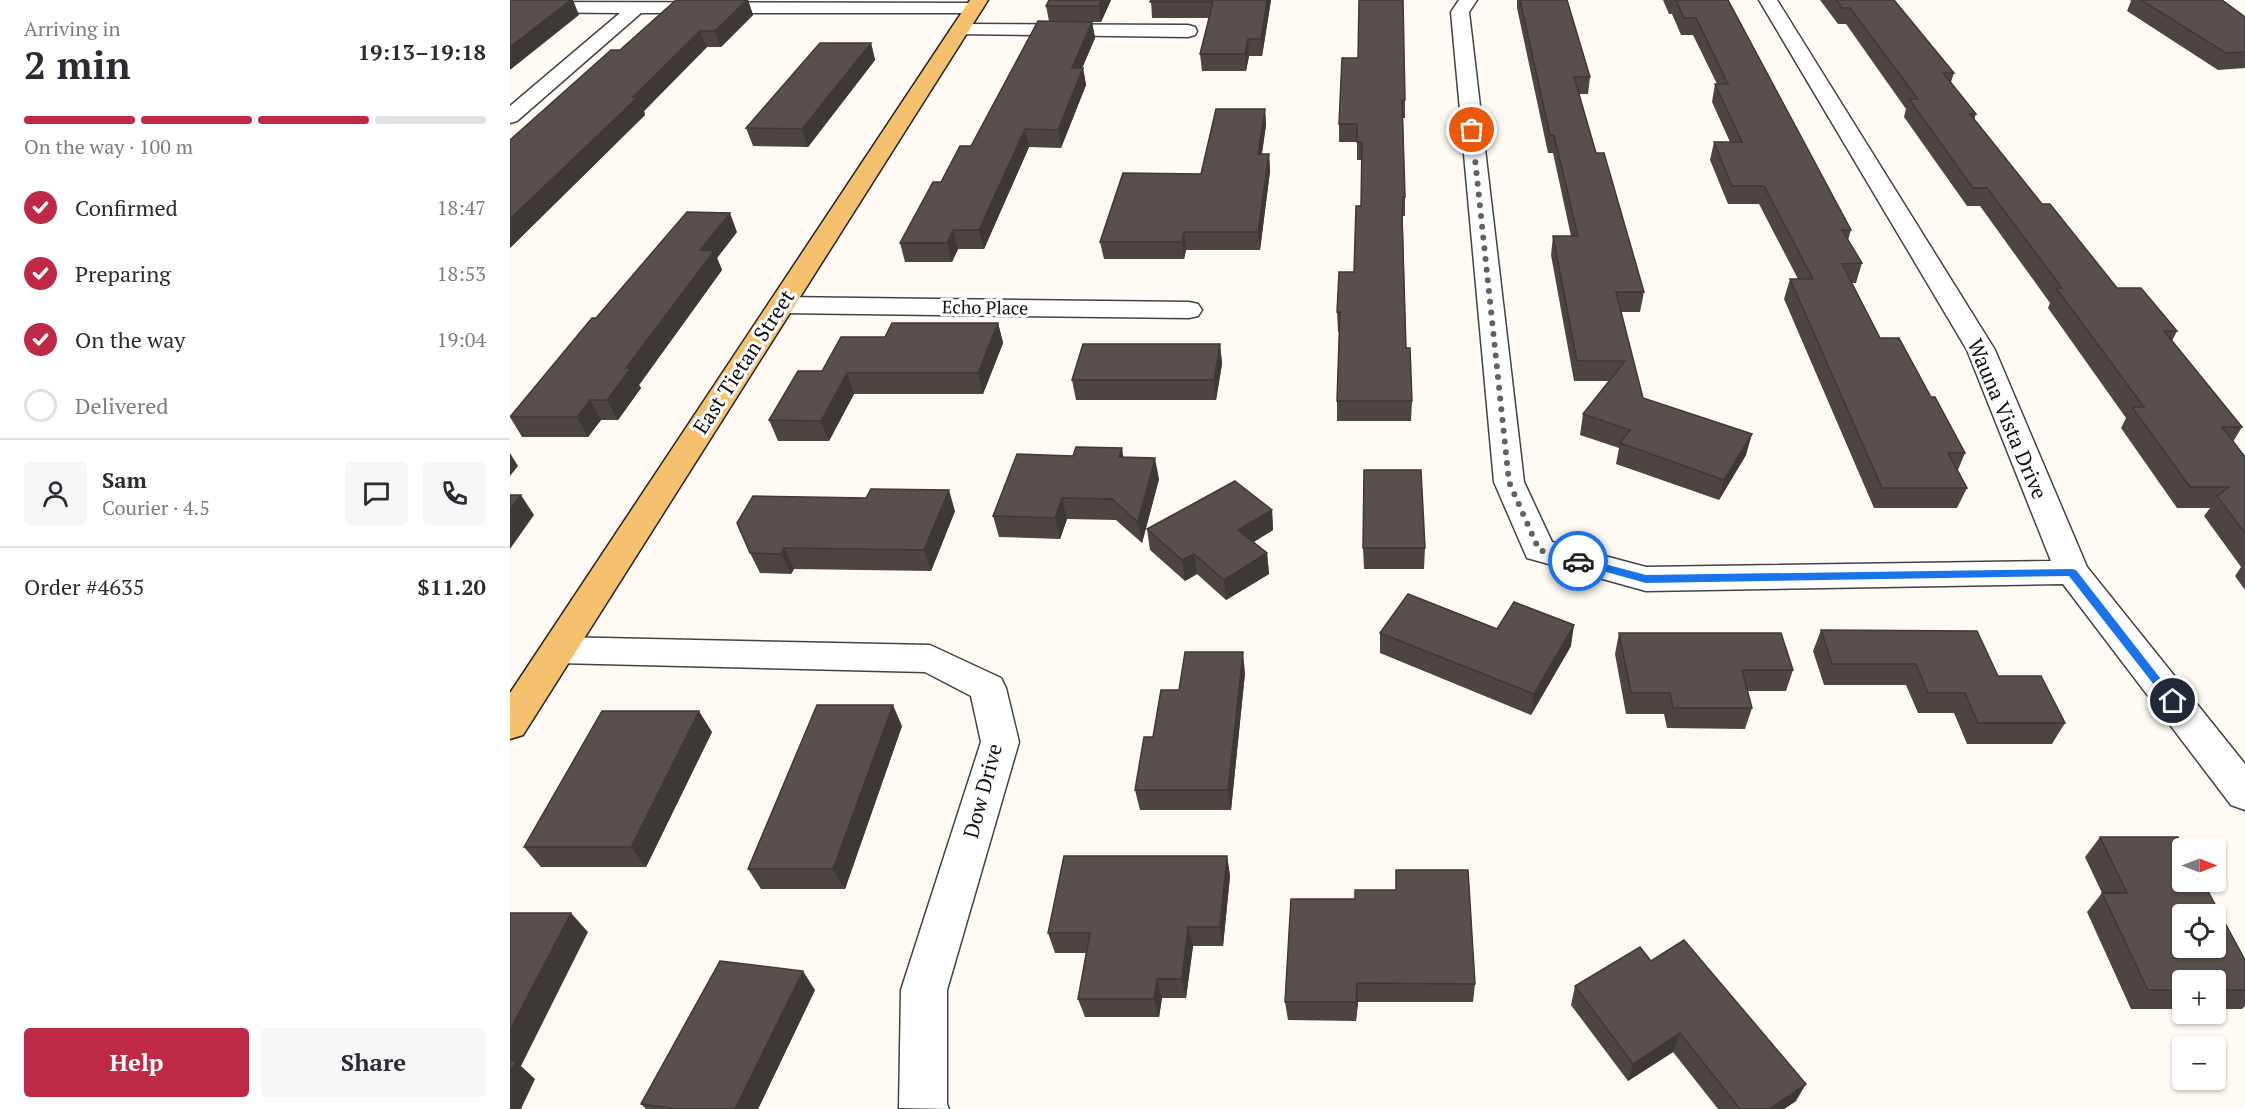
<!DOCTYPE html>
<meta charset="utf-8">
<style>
:root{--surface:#fff;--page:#f7f7f7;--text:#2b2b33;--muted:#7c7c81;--line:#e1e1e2;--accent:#be2a46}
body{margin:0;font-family:"PT Serif",serif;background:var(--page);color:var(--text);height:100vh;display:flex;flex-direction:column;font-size:22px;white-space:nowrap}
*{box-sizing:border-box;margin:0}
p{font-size:20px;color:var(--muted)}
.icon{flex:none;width:33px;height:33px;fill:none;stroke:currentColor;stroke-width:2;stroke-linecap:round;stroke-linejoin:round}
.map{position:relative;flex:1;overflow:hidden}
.side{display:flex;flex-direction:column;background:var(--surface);width:510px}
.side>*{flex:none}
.needle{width:39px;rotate:90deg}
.controls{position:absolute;left:1662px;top:838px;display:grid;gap:12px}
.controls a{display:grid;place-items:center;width:54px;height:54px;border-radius:6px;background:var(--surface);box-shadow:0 2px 4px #0004;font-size:30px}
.pin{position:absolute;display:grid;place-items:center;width:51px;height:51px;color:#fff;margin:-26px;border:3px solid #fff;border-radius:50%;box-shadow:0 2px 6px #0007}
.courier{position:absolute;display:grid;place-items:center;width:60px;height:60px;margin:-30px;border:4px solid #1a73e8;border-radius:50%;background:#fff;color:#222;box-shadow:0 2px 8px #0007}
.overview em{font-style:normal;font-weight:800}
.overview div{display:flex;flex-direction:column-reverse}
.overview{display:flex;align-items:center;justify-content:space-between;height:102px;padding:0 24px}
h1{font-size:39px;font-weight:800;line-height:45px}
.bar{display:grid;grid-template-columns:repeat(4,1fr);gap:9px 6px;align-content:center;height:72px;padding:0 24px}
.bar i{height:8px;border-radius:4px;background:var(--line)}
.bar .selected{background:var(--accent)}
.bar p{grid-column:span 4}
.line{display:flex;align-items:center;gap:15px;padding:0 24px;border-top:2px solid var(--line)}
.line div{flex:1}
.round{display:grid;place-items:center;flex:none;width:63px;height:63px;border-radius:6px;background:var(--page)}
ol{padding:0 24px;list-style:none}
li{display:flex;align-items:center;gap:18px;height:66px}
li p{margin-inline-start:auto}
li .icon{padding:6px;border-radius:50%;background:var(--accent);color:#fff;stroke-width:4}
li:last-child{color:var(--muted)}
li i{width:33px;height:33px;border:3px solid var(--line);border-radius:50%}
.cta{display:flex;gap:12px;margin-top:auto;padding:12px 24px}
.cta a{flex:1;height:69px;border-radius:6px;background:var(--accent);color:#fff;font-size:24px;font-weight:800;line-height:69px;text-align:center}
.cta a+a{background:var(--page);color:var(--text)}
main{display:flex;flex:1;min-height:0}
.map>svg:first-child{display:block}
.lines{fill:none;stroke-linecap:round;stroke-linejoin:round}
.minor-casing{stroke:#434343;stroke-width:3}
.major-casing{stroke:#212121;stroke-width:3}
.minor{fill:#fff;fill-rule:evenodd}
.major{fill:#f5c16e;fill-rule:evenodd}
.wall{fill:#4d4542}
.shaded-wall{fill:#3e3836}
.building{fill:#59504d;stroke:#3e3836;stroke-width:1.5;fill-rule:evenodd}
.route{fill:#1a73e8}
.done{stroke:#646260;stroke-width:6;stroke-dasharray:0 10.8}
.labels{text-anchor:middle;stroke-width:6;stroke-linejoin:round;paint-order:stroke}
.far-street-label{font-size:18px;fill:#101010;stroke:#fff}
.street-label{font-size:21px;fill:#101010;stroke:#fff}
</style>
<main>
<section class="side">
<div class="overview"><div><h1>2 min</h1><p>Arriving in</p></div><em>19:13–19:18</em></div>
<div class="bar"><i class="selected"></i><i class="selected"></i><i class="selected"></i><i></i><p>On the way · 100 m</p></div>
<ol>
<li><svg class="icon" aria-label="check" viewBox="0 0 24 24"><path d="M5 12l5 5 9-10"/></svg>Confirmed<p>18:47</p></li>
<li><svg class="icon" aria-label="check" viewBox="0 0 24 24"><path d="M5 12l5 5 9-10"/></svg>Preparing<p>18:53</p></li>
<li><svg class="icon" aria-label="check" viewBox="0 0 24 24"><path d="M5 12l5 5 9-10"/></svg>On the way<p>19:04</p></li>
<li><i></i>Delivered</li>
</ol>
<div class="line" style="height:108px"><a class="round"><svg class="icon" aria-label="person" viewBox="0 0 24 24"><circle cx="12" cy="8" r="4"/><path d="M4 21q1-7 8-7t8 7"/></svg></a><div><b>Sam</b><p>Courier · 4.5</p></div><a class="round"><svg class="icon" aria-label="chat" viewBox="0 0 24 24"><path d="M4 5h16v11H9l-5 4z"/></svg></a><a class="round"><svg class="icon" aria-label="phone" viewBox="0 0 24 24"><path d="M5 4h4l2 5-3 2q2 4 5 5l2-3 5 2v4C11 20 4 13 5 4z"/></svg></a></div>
<div class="line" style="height:78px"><div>Order #4635</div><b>$11.20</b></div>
<div class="cta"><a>Help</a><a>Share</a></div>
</section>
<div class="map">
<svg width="1735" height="1109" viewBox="0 0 1735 1109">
<rect width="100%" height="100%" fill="#fffbf4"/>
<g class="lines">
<!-- minor casing -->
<g class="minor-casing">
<g id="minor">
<path d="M949,0H967L959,12L1014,482L1042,542L1136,567L1541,561L1457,350L1249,0H1267L1485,350L1577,567L1735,764V810L1721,805L1553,584L1136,591L1017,558L984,482L941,12Z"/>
<path d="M0,2L464,3L470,4L473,8L470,12L464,13H131L7,121L0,123V106L110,13L0,12Z"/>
<path d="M450,24L678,25L685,27L687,31L685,35L678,37L443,34L441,30L443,26Z"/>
<path d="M271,297L679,302L688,304L692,310L688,316L679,318L271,313L262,311L258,305L262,299Z"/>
<path d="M48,637L420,645L491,678L496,688L509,742L437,990V1104L439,1109L389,1108L391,990L471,742L461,696L415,672L48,663L35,659L30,650L35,641Z"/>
</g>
</g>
<!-- major casing -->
<g class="major-casing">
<path id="major" d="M460,0H478L13,735L0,739V693Z"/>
</g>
<!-- minor -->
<use href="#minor" class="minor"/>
<!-- major -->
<use href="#major" class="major"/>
</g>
<!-- wall -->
<g class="wall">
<path d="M166,0H259H238L243,15L211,47H197L134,111L135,115L0,248V140L110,50Z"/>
<path d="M601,0L591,22H582L585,38L572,68H573L576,85L551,148L519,147L474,249H448L442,262H395L390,243L431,182L461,146L539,21L536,6Z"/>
<path d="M641,0H761L752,56H739L736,71H692L690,54L699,18H642Z"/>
<path d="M1007,0H1057L1080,77L1078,94H1069L1086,153L1134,292L1130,312H1111L1133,398L1236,455L1209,500L1106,464L1109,448L1070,435L1073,414L1100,381H1064L1041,255L1043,236H1061L1043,153H1038L1007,8Z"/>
<path d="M1153,0H1218L1341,230L1338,240L1352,263L1346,283H1342L1370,338L1421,397L1455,453L1448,470L1457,488L1447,508H1364L1274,299L1280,279H1288L1249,204H1218L1200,160L1204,142H1220L1202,102L1205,84H1207L1183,35H1171L1162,14H1159Z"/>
<path d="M1310,0H1384L1444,73L1441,82L1466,114L1464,120L1532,204L1607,288L1667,331L1662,341L1732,427L1723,442L1735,457V590L1725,576L1731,567L1694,516L1700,508H1667L1611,428L1616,418L1538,308L1540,303L1470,206H1457L1394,117L1396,109L1336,24H1328Z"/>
<path d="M1620,0H1712L1735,17V68L1708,70L1617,11L1621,1Z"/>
<path d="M361,43L365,60L298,147L243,146L236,128Z"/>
<path d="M832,58L895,100V118H893L895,197V216H893V225L896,348L902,401L901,421H827V401L829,332H828L827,312L844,272L851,206L852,160H847V142H829V124Z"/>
<path d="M755,109L756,125L752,154H759L760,171L750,250H676L674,259H594L590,242L691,174Z"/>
<path d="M227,232L207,258L212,270L129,385L131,388L108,420H91L78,437H12L0,417L86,318Z"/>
<path d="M488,323L493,343L473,394H344L319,441H268L259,420L375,337Z"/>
<path d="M710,344L712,364L706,400H566L562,380Z"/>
<path d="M613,457L649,479L632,543L606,520L557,519L550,539L489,537L483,516Z"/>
<path d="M356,498L445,511L421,571L284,569L281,574L250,573L240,553Z"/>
<path d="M762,510L763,530L744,542L757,553L759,574L716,600L687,574L675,581L640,550L637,529Z"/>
<path d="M853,548H915L914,569H854Z"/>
<path d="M1311,630L1488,676L1555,723L1542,744H1457L1444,713H1408L1396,685H1314L1303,651Z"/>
<path d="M870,633L1061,646L1021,715L870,653Z"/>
<path d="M1109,633L1283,670L1276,691H1237L1242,708L1235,729L1157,728L1154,714H1116L1105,654Z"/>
<path d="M735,673L721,810H630L625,790L643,737Z"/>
<path d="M392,726L335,889H251L238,869Z"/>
<path d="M202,732L136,867H31L14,847Z"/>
<path d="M1590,837L1735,960V1006L1732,1009H1706V981H1672V1009H1621L1577,912L1592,893L1575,857Z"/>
<path d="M717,856L720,876L713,946H683L676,998H652L649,1017H575L568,999L576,953H545L538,933Z"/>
<path d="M886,870L965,984L963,1002H848L846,1021L778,1020L775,1002L845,899L886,890Z"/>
<path d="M1141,961L1286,1101L1274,1109H1208L1163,1052L1118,1081L1061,1005L1065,986Z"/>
<path d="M305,990L248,1109H136L131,1104Z"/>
</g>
<!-- shaded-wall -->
<g class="shaded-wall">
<path d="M61,0H63L69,15L0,70V47Z"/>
<path d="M237,0H238L243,15L211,47L205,31Z"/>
<path d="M591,0H601L591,22L589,6Z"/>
<path d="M757,0H761L752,56L751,39Z"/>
<path d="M582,22L585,38L565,85L562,68Z"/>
<path d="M190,31L197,47L134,111L135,115L0,248V219Z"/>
<path d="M738,39L739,56L736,71L735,54Z"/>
<path d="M361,43L365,60L298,147L292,129Z"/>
<path d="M573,68L576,85L551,148L548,130Z"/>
<path d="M755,109L756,125L749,171L748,154Z"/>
<path d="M515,129L519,147L474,249L469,230Z"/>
<path d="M759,154L760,171L750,250L748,232Z"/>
<path d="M220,213L227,232L207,258L212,270L129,385L131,388L108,420L97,400L190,250Z"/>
<path d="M443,230L448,249L442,262L437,243Z"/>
<path d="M674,232L676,250L674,259L672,242Z"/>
<path d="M488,323L493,343L473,394L468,373Z"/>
<path d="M710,344L712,364L706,400L704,380Z"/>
<path d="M337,373L344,394L319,441L311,421Z"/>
<path d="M80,400L91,420L78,437L67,417Z"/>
<path d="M1242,434L1236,455L1209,500L1214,480Z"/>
<path d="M612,448L615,468L609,457Z"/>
<path d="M0,453L8,466L0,476Z"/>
<path d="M645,458L649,479L632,543L628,522Z"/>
<path d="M439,490L445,511L421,571L414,550Z"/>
<path d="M11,495L24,515L0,549V509Z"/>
<path d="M552,498L557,519L550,539L545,518Z"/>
<path d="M762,510L763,530L730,550L728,530Z"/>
<path d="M274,548L284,569L281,574L271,554Z"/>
<path d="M757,553L759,574L716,600L714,580Z"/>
<path d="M684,554L687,574L675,581L672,560Z"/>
<path d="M1064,625L1061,646L1021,715L1024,694Z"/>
<path d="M733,652L735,673L721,810L718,790Z"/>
<path d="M383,705L392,726L335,889L323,869Z"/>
<path d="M189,711L202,732L136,867L121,847Z"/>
<path d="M717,856L720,876L713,946L710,927Z"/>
<path d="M61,913L78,932L11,1066L25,1079L11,1109H0V1030Z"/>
<path d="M678,927L683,946L676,998L672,979Z"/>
<path d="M293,971L305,990L248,1109H225Z"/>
<path d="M647,979L652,998L649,1017L644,999Z"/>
<path d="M847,983L848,1002L846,1021V1002Z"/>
<path d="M1170,1033L1163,1052L1118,1081L1123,1064Z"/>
<path d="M1296,1084L1286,1101L1274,1109H1259Z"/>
</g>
<!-- building -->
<g class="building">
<path d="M0,0H61L0,47Z"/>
<path d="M166,0H237L205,31H190L123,97H128L0,219V140L101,50H110Z"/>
<path d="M539,0H591L589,6H536Z"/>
<path d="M641,0H757L751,39H738L735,54H690L703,2H640Z"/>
<path d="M849,0H893L895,100H892L895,197H893L892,217L896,348H900L902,401H827L830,312H827L829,272H844L846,206H851L852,142H847V124H829L832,58H848Z"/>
<path d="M1010,0H1057L1080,77H1064L1086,153H1094L1134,292H1106L1133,398L1242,434L1214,480L1110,443L1120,430L1073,414L1115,361H1067L1043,236H1068L1044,135H1040Z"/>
<path d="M1166,0H1218L1341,230H1332L1352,263L1332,264L1370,338H1389L1421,397H1425L1455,453H1438L1457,488H1372L1280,279H1303L1254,186H1222L1204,142H1232L1205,84H1218L1186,18H1174Z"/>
<path d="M1326,0H1384L1444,73H1433L1466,114H1460L1532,204H1540L1607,288H1631L1667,331H1654L1732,427H1712L1735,457V533L1707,496L1719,487H1680L1622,407H1634L1546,288H1552L1477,188H1463L1399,99H1408L1340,8H1332Z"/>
<path d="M1631,0H1712L1735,17V52L1716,53Z"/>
<path d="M528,21L582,22L562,68H573L548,130L515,129L469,230H443L437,243H390L423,182H431L450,146H461Z"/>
<path d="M310,43H361L292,129L236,128Z"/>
<path d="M706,109H755L748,154H759L748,232H674L672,242H590L613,173L691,174Z"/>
<path d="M177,212L220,213L190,250L204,251L116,368H121L97,400H80L67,417H0L82,318H86Z"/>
<path d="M382,323H488L468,373H337L311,421L259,420L288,371H312L331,337H375Z"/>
<path d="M573,344H710L704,380H562Z"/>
<path d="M566,447L612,448L609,457L645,458L628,522L602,499L552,498L545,518L483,516L507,454L563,456Z"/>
<path d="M854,470H911L915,548H853Z"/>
<path d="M725,481L762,510L728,530L757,553L714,580L684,554L672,560L637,529Z"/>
<path d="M361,489L439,490L414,550L274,548L271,554L240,553L227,523L243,496L356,498Z"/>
<path d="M0,495H11L0,509Z"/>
<path d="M898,594L987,629L1004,602L1064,625L1024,694L870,633Z"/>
<path d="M1311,630L1467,631L1488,676H1531L1555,723H1468L1455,693H1418L1406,664H1322Z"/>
<path d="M1109,633H1271L1283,670H1232L1242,708H1163L1160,693H1121Z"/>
<path d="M675,652H733L718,790H625L634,737H643L651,690H669Z"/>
<path d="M307,705H383L323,869H238Z"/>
<path d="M92,711H189L121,847H14Z"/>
<path d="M1590,837H1668L1675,849H1672V882H1693L1735,960V990H1706V981H1672V990H1638L1592,893H1617ZM1672,915H1706V948H1672Z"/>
<path d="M554,856H717L710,927H678L672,979H647L644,999H568L580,933H538Z"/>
<path d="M886,870H958L965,984L847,983L846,1002H775L781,899H845V890H886Z"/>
<path d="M0,913H61L0,1030Z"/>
<path d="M1174,940L1296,1084L1259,1109H1230L1170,1033L1123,1064L1065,986L1130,947L1141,961Z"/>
<path d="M210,961L293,971L225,1109H167L131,1104Z"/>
<path d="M0,1061H6L0,1072Z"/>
</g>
<!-- route -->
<path class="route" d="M1068,557L1136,575L1562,569L1566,570L1668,701L1667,704H1659L1559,576L1136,583L1064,563V558Z"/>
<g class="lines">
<!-- done -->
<path class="done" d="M962,130L999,482L1029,550L1068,561"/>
</g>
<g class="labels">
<!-- far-street labels -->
<g class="far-street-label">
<text transform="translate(475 308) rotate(1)" y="6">Echo Place</text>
</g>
<!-- street labels -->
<g class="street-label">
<text transform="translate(234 362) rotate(-57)" y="7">East Tietan Street</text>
<text transform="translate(1497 419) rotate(67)" y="7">Wauna Vista Drive</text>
<text transform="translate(473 791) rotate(-75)" y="7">Dow Drive</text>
</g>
</g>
</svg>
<div class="controls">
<a><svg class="needle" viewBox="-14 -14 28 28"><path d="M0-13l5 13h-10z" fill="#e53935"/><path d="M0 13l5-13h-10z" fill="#7c7c81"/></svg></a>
<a><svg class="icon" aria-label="locate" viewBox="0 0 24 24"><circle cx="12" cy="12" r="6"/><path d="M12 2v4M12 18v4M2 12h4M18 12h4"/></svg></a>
<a>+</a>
<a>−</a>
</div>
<div class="pin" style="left:962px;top:130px;background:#ea580c"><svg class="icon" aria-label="bag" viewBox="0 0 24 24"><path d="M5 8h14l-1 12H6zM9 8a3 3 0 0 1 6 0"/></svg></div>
<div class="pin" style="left:1663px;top:701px;background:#1f2937"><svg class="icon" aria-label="home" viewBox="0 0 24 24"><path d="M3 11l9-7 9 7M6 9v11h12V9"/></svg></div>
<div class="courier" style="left:1068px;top:561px"><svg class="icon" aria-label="car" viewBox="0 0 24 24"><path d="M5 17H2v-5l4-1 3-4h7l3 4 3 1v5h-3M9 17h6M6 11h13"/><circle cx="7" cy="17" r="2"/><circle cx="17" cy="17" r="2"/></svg></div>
</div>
</main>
